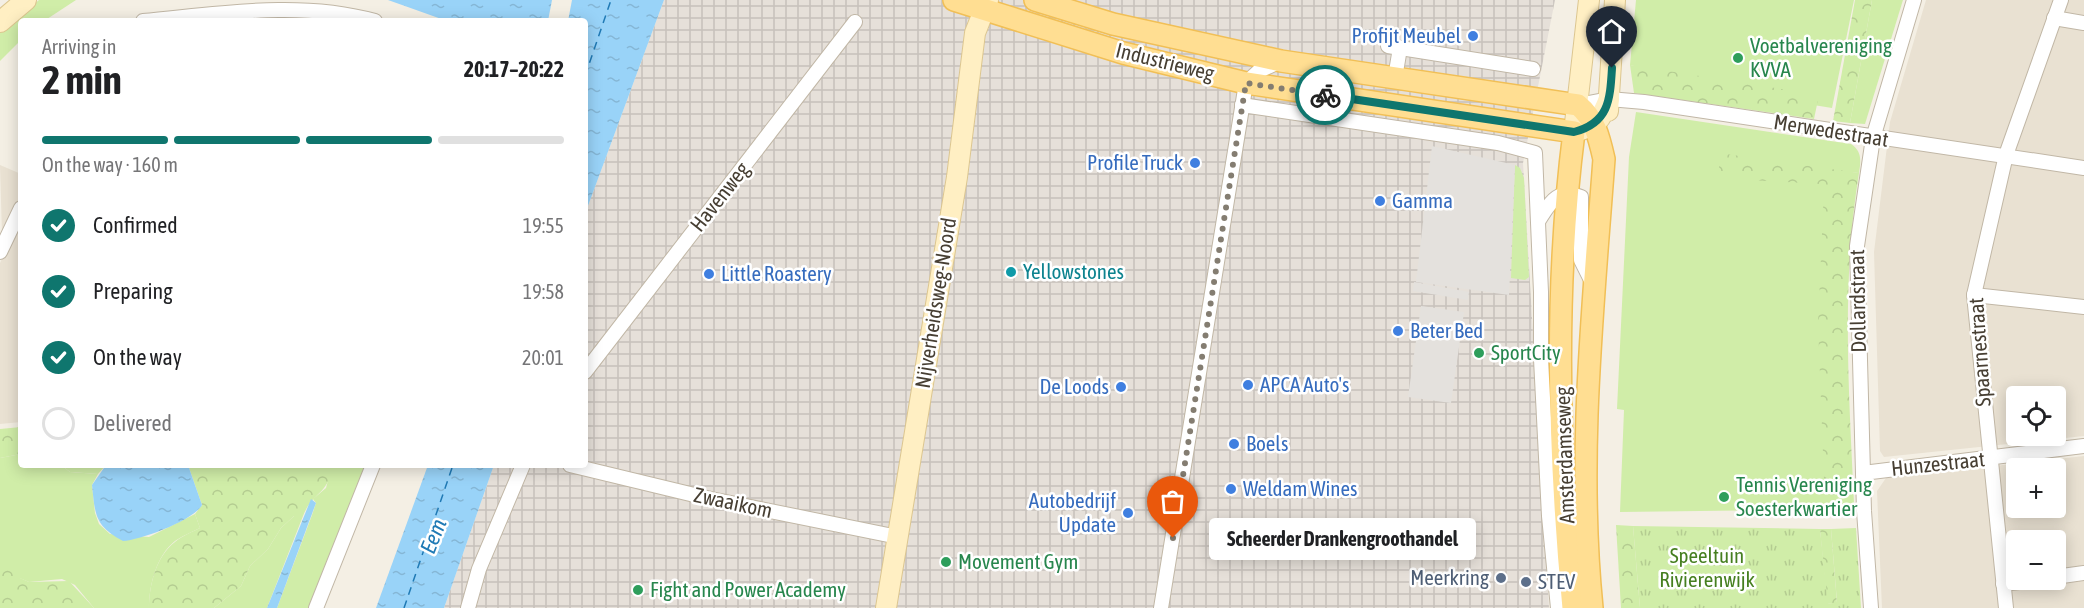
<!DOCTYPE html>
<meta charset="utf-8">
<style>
:root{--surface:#fff;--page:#f6f6f6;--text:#202124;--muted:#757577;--line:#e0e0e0;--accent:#0f766e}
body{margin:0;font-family:"Asap Condensed",sans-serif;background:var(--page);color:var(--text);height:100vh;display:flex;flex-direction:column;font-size:22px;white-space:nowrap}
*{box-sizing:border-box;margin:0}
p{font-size:20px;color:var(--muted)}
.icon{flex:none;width:33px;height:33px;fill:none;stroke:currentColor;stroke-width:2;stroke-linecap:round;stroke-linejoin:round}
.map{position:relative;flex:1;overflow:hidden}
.sheet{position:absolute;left:18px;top:18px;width:570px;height:450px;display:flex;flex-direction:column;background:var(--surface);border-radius:6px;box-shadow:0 3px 15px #0003}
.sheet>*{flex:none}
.controls{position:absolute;left:2006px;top:386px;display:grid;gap:12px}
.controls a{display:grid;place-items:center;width:60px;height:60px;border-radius:6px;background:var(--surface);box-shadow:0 3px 15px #0003;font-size:30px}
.pin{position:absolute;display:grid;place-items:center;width:51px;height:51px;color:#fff;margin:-62px -26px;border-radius:50% 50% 50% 0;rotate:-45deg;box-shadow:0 0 6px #0007}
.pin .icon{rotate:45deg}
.courier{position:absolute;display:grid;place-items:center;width:60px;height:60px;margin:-30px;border:4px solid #0f766e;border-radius:50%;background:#fff;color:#222;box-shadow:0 2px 8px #0007}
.bubble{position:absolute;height:42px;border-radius:6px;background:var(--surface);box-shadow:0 3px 15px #0003;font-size:20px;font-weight:700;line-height:42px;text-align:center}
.summary em{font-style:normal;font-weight:700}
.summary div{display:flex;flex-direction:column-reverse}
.summary{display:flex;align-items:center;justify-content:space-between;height:102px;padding:0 24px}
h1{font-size:39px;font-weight:700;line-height:45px}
.bar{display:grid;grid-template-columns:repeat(4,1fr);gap:9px 6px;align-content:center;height:72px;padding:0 24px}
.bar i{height:8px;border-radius:4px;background:var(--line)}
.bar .on{background:var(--accent)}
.bar p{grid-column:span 4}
ol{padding:0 24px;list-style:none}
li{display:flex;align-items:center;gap:18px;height:66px}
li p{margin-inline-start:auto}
li .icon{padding:6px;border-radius:50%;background:var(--accent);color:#fff;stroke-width:4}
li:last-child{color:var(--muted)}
li i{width:33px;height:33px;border:3px solid var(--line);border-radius:50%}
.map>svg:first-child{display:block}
.residential{fill:#e9e1d2;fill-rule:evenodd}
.industrial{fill:url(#industrial-grid)}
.grass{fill:#d0eda8}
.forest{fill:url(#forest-crowns)}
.park{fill:url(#park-tufts)}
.parking{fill:#e4e1dd}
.water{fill:url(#water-ripples)}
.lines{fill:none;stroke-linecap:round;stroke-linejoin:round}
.ferry{stroke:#207ab5;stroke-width:1.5;stroke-dasharray:8 6;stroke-linecap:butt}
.street-casing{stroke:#c1b7a6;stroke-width:16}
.secondary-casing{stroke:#dcc690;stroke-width:22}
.primary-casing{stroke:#f1bf56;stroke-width:24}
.street{stroke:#fff;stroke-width:14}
.secondary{stroke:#ffefc3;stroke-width:20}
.primary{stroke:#ffde92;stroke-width:21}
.done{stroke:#847d71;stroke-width:6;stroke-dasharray:0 10.8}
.route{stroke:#0f766e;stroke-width:8}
.shop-dot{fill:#3f7fe0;stroke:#fff;stroke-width:2}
.leisure-dot{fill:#2e9e5b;stroke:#fff;stroke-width:2}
.culture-dot{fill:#0f9aa8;stroke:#fff;stroke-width:2}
.service-dot{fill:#5c6f8a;stroke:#fff;stroke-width:2}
.labels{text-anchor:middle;stroke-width:5;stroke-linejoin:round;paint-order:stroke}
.shop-label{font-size:21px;fill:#366cbe;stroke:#fff;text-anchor:start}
.leisure-label{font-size:21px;fill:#27864d;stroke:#fff;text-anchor:start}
.street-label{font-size:21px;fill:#473f33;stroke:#fff}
.culture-label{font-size:21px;fill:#0d838f;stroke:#fff;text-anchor:start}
.park-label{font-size:21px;fill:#467f20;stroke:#fff}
.service-label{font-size:21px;fill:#4e5e75;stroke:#fff;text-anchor:end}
.water-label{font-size:22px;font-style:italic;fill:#207ab5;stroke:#fff}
</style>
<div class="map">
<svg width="2084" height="608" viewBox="0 0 2084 608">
<defs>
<pattern id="industrial-grid" width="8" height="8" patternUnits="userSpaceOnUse" patternTransform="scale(1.5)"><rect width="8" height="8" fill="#e6e0d9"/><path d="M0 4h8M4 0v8" fill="none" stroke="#c7c1bb"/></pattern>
<pattern id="forest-crowns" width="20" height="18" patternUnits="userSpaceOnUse" patternTransform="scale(1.5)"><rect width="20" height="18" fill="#d0eda8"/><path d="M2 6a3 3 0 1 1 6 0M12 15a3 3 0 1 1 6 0" fill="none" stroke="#b4cc91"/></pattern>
<pattern id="park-tufts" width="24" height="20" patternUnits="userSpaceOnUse" patternTransform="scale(1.5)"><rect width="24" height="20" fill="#d0eda8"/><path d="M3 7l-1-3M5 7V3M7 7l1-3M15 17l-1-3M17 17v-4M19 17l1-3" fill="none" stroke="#b4cc91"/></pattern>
<pattern id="water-ripples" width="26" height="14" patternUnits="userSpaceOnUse" patternTransform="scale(1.5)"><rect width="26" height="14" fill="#99d3f8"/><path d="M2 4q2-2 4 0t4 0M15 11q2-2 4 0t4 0" fill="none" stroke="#85b6d5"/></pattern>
</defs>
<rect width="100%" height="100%" fill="#f4efe4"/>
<!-- residential -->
<g class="residential">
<path d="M1926,0H2084V436L1884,457L1880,451L1874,252L1890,122ZM2016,396H2055V435H2016Z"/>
<path d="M0,165L21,174V194L2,235Z"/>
<path d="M21,220V422L0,424V263Z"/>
<path d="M2084,456V608H1882L1877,491L1886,478ZM2016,468H2055V507H2016ZM2016,540H2055V579H2016Z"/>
</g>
<!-- industrial -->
<path class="industrial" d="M664,0H1555L1523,163L1549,608H444L494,465H585V214Z"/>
<!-- grass -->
<g class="grass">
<path d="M39,0H76L44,21H21V40L0,61V33Z"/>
<path d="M1636,0H1854L1832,108L1633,76L1634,66L1630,65Z"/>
<path d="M1872,0H1903L1865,124L1850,123Z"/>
<path d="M276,13L355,21H189Z"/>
<path d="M1636,112L1851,144C1862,151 1861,161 1859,173L1847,172V509L1620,512L1624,410L1617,409L1629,157Z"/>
<path d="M1515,165L1520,168L1524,178L1529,277L1525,280L1511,278Z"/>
<path d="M21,454V465H61L70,472L98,474L92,485L95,513L99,524L110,534L149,537L195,514L200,528C192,532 182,536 175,541C156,556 149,586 149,608H94L75,585L62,579L29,582L0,570V458Z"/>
<path d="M332,465H368L312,608H277L312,515L316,503L313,499L326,488Z"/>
<path d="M294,516H303L267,608H214L241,586L250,566L268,549L281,528Z"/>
</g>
<!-- forest -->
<g class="forest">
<path d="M1855,0H1872L1850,123L1833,121Z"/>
<path d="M1630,65L1819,95L1814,119L1634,93Z"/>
<path d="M1726,154L1859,173C1841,283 1849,393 1854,503L1825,505L1818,324L1824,189L1820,184L1718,178L1720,158Z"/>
<path d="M21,427V454L0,458V429Z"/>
<path d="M61,465H106L98,474L70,472Z"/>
<path d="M188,465H332C330,494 312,492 303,516H294L281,528L268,549L250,566L241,586L214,608H149C149,586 156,556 175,542C182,536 192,532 200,528L195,514L202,505Z"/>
<path d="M1616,525L1633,526L1640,608H1621Z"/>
<path d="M1820,529H1831L1837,603L1827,604Z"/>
<path d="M9,564L20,578L29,582L69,581L94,608H0V570Z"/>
</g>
<!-- park -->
<path class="park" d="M1633,526L1820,529L1828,604L1837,602L1831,529L1856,528L1861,608H1640Z"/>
<!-- parking -->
<g class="parking">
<path d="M1432,146L1515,165L1509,295L1416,282Z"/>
<path d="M1414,282L1469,292L1468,300L1413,291Z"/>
<path d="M1421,306L1464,312L1451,403L1408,397Z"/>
</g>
<!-- water -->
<g class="water">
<path d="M388,0H552L548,21H447Z"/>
<path d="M572,0H664L585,214V21H568Z"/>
<path d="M106,465H188L202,505C194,520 141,540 123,541C95,526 95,515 92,485Z"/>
<path d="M428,465H494L444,608H376Z"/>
<path d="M311,499L316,503L277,608H267Z"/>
</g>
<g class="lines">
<!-- ferry -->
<g class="ferry">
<path d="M585,76L611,0"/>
<path d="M404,608L453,465"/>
</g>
<!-- street casing -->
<g class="street-casing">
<g id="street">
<path d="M2054,18L2084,23"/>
<path d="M143,21C220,14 299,0 375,21"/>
<path d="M1388,46L1533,69"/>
<path d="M1395,78L1400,48"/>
<path d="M1242,105L1498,143L1535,153L1541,292V359L1549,516L1558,608"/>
<path d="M1578,105L1609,99L1644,102L2084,168"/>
<path d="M1539,220C1550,203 1557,188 1581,197V260L1593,284"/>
<path d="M0,252L21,208"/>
<path d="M1974,295L2084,307"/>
<path d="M585,372L855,22"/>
<path d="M570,465L711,499L898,537"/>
<path d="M1863,473L2084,446"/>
<path d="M2055,577L2084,573"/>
<path d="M2003,584L2043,579"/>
<path d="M316,608L373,465"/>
<path d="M468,608L479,569L523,465"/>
<path d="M1161,608L1246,83L1259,71L1281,61"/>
<path d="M1871,608L1864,511L1857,246L1873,138L1914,0"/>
<path d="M2006,608L1974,295L2006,155L2061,0"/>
</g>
</g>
<!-- secondary casing -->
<g class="secondary-casing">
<g id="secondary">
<path d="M1589,0L1574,132C1598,126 1600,121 1609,99"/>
<path d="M0,22L26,0"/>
<path d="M1608,111L1615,0"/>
<path d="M886,608L957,177L975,33L988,0"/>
</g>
</g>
<!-- primary casing -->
<g class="primary-casing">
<g id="primary">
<path d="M954,0L1123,53L1246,83L1574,132C1554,288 1558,451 1573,608"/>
<path d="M1035,0L1113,24L1281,61L1578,105C1595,119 1599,137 1604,159C1593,309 1577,458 1592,608"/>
</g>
</g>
<!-- street -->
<use href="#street" class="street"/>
<!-- secondary -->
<use href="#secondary" class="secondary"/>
<!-- primary -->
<use href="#primary" class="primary"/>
</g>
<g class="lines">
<!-- done -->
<path class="done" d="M1173,538L1246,83L1325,95"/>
<!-- route -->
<path class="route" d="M1325,95L1574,132C1609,123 1610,100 1612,68"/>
</g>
<!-- markers -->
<g class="shop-dot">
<circle cx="1473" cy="36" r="6"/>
<circle cx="1195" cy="163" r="6"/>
<circle cx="1380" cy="201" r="6"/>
<circle cx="709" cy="274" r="6"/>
<circle cx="1398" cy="331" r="6"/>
<circle cx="1248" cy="385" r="6"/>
<circle cx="1121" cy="387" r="6"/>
<circle cx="1234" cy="444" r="6"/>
<circle cx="1231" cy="489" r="6"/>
<circle cx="1128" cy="513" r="6"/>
</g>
<g class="leisure-dot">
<circle cx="1738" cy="58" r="6"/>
<circle cx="1479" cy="353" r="6"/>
<circle cx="1724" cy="497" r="6"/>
<circle cx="946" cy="562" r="6"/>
<circle cx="638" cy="590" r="6"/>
</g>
<circle class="culture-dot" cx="1011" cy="272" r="6"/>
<g class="service-dot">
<circle cx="1501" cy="578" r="6"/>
<circle cx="1526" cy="582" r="6"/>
</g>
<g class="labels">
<!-- shop labels -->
<g class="shop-label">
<text x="1461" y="43" text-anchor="end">Profijt Meubel</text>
<text x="1183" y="170" text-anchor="end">Profile Truck</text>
<text x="1392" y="208">Gamma</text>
<text x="721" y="281">Little Roastery</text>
<text x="1410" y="338">Beter Bed</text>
<text x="1260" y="392">APCA Auto's</text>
<text x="1109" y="394" text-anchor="end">De Loods</text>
<text x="1246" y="451">Boels</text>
<text x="1243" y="496">Weldam Wines</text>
<text x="1116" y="508" text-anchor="end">Autobedrijf<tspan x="1116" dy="24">Update</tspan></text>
</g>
<!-- leisure labels -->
<g class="leisure-label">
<text x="1750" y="53">Voetbalvereniging<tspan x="1750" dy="24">KVVA</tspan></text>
<text x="1491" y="360">SportCity</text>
<text x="1736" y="492">Tennis Vereniging<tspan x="1736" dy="24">Soesterkwartier</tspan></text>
<text x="958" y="569">Movement Gym</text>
<text x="650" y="597">Fight and Power Academy</text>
</g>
<!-- street labels -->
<g class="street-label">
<text transform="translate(1165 62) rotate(14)" y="7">Industrieweg</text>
<text transform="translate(1831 131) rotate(9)" y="7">Merwedestraat</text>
<text transform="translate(720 197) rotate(-52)" y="7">Havenweg</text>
<text transform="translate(1858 301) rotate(-91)" y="7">Dollardstraat</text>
<text transform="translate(936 303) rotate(-81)" y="7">Nijverheidsweg-Noord</text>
<text transform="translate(1980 352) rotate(-94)" y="7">Spaarnestraat</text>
<text transform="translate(1565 455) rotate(-92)" y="7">Amsterdamseweg</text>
<text transform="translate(1938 464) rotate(-6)" y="7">Hunzestraat</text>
<text transform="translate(733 503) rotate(12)" y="7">Zwaaikom</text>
</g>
<!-- culture labels -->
<g class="culture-label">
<text x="1023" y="279">Yellowstones</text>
</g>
<!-- park labels -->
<g class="park-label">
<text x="1707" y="563">Speeltuin<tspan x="1707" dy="24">Rivierenwijk</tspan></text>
</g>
<!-- service labels -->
<g class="service-label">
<text x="1489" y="585">Meerkring</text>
<text x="1538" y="589" text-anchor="start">STEV</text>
</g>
<!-- water labels -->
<g class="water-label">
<text transform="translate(433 536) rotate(-68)" y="8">Eem</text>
</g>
</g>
</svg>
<div class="controls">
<a><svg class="icon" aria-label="locate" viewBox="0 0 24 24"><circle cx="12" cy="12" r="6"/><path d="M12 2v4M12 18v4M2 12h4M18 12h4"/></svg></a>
<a>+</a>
<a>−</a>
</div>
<div class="pin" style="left:1173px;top:538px;background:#ea580c"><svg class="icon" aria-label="bag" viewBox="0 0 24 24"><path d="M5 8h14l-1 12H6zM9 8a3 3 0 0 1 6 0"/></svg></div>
<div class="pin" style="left:1612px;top:68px;background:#1f2937"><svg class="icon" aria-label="home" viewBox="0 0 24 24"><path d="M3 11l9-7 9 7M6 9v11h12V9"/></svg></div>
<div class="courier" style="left:1325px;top:95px"><svg class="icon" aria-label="bike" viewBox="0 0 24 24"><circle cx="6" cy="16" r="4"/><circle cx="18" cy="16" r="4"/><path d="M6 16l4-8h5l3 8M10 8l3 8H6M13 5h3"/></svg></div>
<div class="bubble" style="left:1209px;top:518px;width:267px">Scheerder Drankengroothandel</div>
<section class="sheet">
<div class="summary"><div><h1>2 min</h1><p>Arriving in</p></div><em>20:17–20:22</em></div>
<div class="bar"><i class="on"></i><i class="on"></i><i class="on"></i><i></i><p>On the way · 160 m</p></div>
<ol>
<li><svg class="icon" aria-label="check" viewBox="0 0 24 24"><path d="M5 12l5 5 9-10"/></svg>Confirmed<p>19:55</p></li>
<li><svg class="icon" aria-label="check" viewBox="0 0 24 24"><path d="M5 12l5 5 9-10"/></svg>Preparing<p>19:58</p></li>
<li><svg class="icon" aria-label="check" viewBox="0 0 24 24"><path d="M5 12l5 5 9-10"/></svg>On the way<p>20:01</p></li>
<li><i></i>Delivered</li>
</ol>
</section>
</div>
